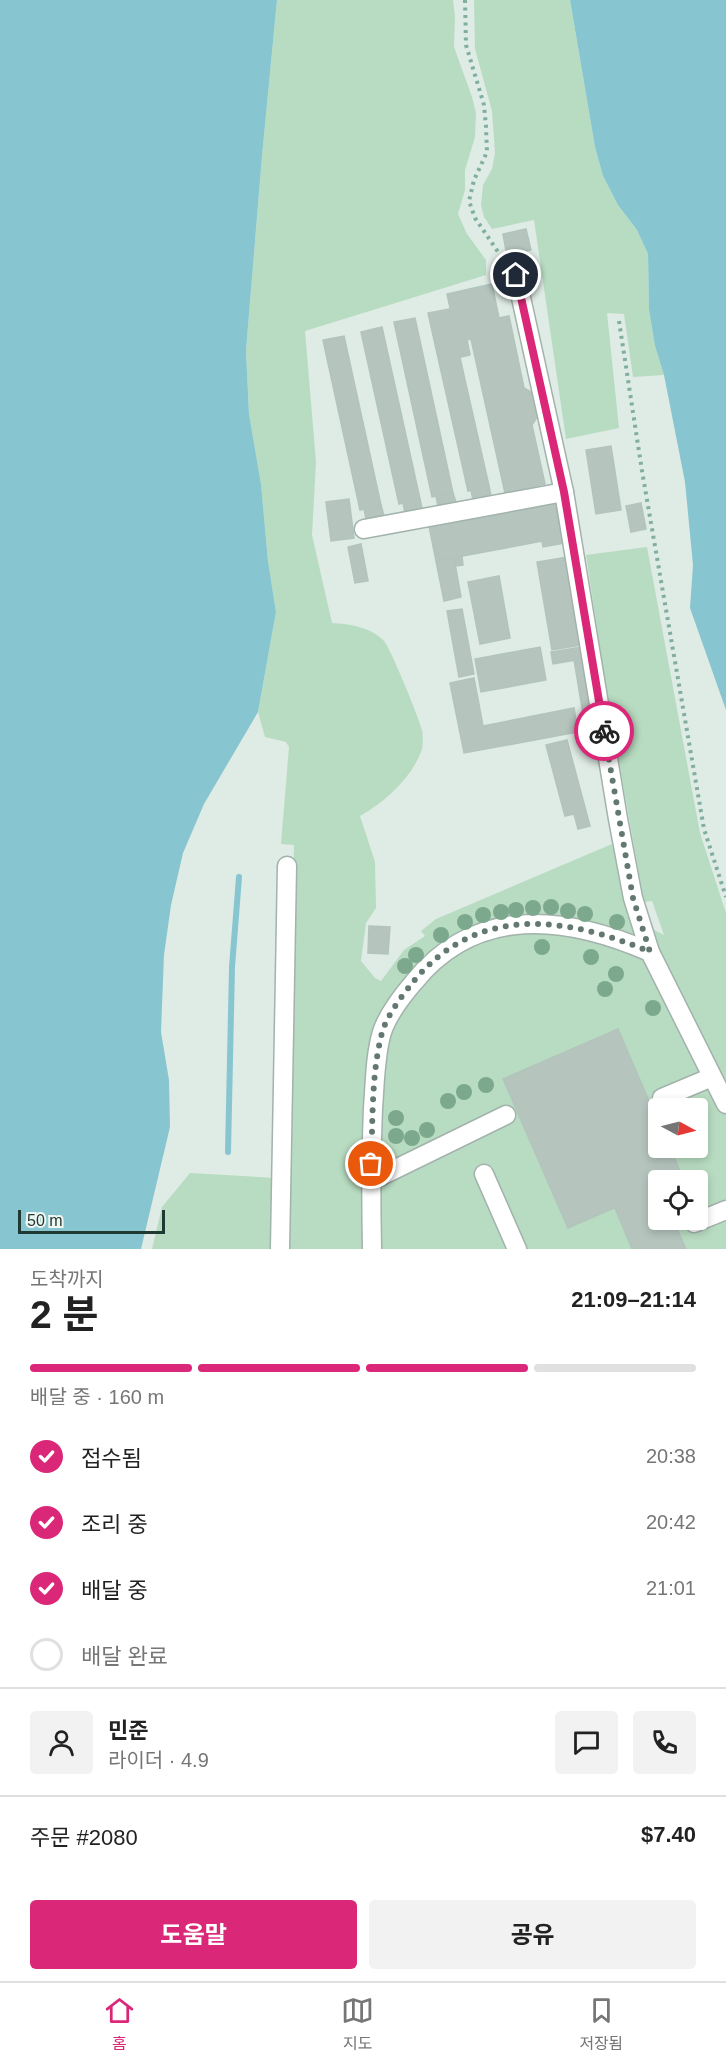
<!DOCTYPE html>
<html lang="ko">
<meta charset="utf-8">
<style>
:root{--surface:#fff;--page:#f2f2f2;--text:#222;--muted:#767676;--line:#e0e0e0;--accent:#db2777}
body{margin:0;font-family:Helvetica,"Noto Sans KR",sans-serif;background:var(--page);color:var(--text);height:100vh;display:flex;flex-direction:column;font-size:22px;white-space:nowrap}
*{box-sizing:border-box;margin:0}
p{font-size:20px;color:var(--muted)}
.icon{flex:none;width:33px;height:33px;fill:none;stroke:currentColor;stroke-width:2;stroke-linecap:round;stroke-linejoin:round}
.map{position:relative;height:1249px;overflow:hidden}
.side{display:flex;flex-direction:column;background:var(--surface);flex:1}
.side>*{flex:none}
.needle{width:39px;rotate:97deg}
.controls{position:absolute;left:648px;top:1098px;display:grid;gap:12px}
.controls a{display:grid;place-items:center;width:60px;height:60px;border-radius:6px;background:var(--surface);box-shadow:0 3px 9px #0003;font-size:30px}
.scale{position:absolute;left:18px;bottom:15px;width:147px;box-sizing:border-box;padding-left:6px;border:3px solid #203a33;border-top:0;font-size:16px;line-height:21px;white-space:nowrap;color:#203a33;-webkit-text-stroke:4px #f0f7f3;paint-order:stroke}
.pin{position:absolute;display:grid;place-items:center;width:51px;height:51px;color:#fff;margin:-26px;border:3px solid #fff;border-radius:50%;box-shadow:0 2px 6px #0007}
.courier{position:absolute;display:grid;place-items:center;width:60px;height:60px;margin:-30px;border:4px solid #db2777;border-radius:50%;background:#fff;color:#222;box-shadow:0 2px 8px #0007}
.summary em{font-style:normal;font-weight:700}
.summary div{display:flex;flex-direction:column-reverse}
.summary{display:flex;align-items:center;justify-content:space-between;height:102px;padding:0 30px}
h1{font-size:39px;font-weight:700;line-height:45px}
.bar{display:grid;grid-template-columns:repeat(4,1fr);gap:9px 6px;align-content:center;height:72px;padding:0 30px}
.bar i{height:8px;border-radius:4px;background:var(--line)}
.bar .on{background:var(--accent)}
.bar p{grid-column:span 4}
.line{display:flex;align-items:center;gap:15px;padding:0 30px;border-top:2px solid var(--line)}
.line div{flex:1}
.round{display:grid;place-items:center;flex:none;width:63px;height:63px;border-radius:6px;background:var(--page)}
ol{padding:0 30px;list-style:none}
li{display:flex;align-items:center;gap:18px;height:66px}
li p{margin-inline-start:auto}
li .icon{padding:6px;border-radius:50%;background:var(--accent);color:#fff;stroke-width:4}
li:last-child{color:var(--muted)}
li i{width:33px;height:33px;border:3px solid var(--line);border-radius:50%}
.cta{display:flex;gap:12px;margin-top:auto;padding:12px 30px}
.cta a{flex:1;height:69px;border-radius:6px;background:var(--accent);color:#fff;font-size:24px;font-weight:700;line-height:69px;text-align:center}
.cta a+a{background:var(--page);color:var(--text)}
.tab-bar{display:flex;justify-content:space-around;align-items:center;height:84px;border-top:2px solid var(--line);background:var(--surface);font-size:16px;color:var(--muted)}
.tab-bar a{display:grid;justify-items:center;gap:3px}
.tab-bar .on{color:var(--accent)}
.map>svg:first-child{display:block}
.green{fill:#b8dcc1;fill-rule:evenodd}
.water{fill:#87c6d0}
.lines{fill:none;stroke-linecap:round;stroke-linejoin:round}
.stream{stroke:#87c6d0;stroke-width:6}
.building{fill:#b5c5be;stroke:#b2c4bc;stroke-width:1.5}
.minor-casing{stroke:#a2b2ac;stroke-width:21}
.path{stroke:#80ae9f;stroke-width:4;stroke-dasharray:3 4.5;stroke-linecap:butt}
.minor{stroke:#fff;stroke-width:18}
.tree{fill:#7ca88d}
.done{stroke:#637871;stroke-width:6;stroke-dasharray:0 10.8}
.route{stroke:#db2777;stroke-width:8}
</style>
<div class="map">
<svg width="726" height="1249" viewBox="0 0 726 1249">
<rect width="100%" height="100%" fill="#dfebe5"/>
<!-- green -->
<g class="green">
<path d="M277,0H453L455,17L454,47L472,97L476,113L475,137L465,170V190L458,214L467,234L486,260V275L305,331L316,462L312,535L332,623C350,624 371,627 384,641C391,649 419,718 422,730C423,735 423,744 422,749C412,778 386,801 360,816L375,862L376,908L366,923L361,961L375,978L381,981L404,950L425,936L421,931L436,919L612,844L628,912L627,916L664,935L652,901L644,902L608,701L586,555L647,547L700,833L726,913V1249H289L294,845L281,844L289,747L286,742L265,737L258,712L276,612L268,561L261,484L249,414L246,351L262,156ZM658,1108H698V1148H658ZM658,1180H698V1220H658Z"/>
<path d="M474,0H570L595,147L603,176L618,205L637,230L648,254L649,310L655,346L664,375L633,377L624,314L607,313L619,428L566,439L534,220L492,229L484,217L481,205L483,185L492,169L495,153L492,111L475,49Z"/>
<path d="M190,1173L277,1178L276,1249H152L162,1207Z"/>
</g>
<!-- water -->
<g class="water">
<path d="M0,0H277L262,156L246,351L249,414L261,484L268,561L276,612L258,712L204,804L183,853L171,905L164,955L161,1032L169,1080L170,1127L141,1249H0Z"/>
<path d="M570,0H726V710L690,608L693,565L685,482L664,375L655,346L649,310L648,254L637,230L618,205L603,176L595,147Z"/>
</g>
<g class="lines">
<!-- stream -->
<path class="stream" d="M228,1152L232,967L239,877"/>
</g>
<!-- building -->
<g class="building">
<path d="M526,229L531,250L507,256L503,234Z"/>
<path d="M492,284L499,318L509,316L524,388L533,393L538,399L539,414L532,425L545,484L505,493L471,339L467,340L470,355L461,357L447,294Z"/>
<path d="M449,309L489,486L468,491L428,313Z"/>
<path d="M415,318L453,493L432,497L394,322Z"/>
<path d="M382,327L420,499L399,504L361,332Z"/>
<path d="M344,336L381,505L360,510L323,340Z"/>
<path d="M611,446L621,510L596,514L586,450Z"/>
<path d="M489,486L491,496L473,500L471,490Z"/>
<path d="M453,493L456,502L438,506L436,496Z"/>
<path d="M349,499L354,538L331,541L326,502Z"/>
<path d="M420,499L422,509L405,513L403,503Z"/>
<path d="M557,502L564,537L436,561L429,526Z"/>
<path d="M641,503L646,529L631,532L626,506Z"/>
<path d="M381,505L384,516L366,519L364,509Z"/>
<path d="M564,537L565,543L543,547L542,541Z"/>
<path d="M361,544L368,581L355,583L348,547Z"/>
<path d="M462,556L463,565L455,566L454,558Z"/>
<path d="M567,557L582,645L552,650L537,562Z"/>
<path d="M454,558L461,597L444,601L436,561Z"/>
<path d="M499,576L510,638L480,644L468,582Z"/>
<path d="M462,609L474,674L459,677L447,611Z"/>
<path d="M587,646L589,658L553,664L551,652Z"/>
<path d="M540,647L546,680L481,692L475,659Z"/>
<path d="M589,658L601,730L586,732L574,660Z"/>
<path d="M474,678L483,726L574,708L578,732L464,753L450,683Z"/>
<path d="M567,740L590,826L578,829L574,814L565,816L546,745Z"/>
<path d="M369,926L390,927L388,954L368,953Z"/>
<path d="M618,1029L658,1122V1148H670L683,1178L678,1180H658V1189L568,1228L503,1079Z"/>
<path d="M658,1189V1220H673L686,1249H632L615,1208Z"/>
</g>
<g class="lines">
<!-- minor casing -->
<g class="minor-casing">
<g id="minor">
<path d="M516,275L564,492L618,819L633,898L650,952L726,1104"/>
<path d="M364,529L564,492"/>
<path d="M662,1098L712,1077"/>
<path d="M484,1174L517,1249"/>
<path d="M371,1181L506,1115"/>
<path d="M694,1223L726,1210"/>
<path d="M280,1249L287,866"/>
<path d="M372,1249C371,1202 371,1155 373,1108C375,1083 375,1055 382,1032C388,1014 402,996 414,982C477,904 567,916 650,952"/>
</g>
</g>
<!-- path -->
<g class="path">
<path d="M465,0L466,45L484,105L486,127L487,152L474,180L469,201L475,218L505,262"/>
<path d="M619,321L642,471L704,829L726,897"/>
</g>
<!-- minor -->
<use href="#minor" class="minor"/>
</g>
<!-- trees -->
<g class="tree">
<circle cx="551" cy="907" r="8"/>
<circle cx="533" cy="908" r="8"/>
<circle cx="516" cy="910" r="8"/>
<circle cx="568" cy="911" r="8"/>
<circle cx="501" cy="912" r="8"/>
<circle cx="585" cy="914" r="8"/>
<circle cx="483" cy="915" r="8"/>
<circle cx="465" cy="922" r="8"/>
<circle cx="617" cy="922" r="8"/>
<circle cx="441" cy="935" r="8"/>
<circle cx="542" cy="947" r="8"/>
<circle cx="416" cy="955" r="8"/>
<circle cx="591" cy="957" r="8"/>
<circle cx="405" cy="966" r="8"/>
<circle cx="616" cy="974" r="8"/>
<circle cx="605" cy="989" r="8"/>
<circle cx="653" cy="1008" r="8"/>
<circle cx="486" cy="1085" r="8"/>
<circle cx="464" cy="1092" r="8"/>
<circle cx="448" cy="1101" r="8"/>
<circle cx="396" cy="1118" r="8"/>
<circle cx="427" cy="1130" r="8"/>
<circle cx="396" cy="1136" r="8"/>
<circle cx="412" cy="1138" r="8"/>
</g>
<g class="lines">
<!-- done -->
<path class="done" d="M371,1164C373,1121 371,1075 382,1033C387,1015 402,996 413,982C477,904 566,916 650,952L633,898L604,731"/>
<!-- route -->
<path class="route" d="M516,275L564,492L604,731"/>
</g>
</svg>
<div class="controls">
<a><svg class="needle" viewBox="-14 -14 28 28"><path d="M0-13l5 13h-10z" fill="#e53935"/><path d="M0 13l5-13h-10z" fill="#767676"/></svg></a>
<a><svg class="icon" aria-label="locate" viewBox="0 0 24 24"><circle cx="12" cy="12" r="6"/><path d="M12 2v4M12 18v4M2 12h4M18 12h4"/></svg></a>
</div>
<div class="scale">50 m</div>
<div class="pin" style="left:371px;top:1164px;background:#ea580c"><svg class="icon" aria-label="bag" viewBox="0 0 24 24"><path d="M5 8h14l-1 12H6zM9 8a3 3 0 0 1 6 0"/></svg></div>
<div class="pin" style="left:516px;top:275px;background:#1f2937"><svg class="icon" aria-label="home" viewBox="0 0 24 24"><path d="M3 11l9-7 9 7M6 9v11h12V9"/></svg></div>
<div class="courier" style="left:604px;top:731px"><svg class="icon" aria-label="bike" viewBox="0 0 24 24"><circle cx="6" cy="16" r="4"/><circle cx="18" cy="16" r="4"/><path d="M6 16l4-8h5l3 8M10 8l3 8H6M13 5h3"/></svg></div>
</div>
<section class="side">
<div class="summary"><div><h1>2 분</h1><p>도착까지</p></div><em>21:09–21:14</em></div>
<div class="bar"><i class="on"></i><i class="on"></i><i class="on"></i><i></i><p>배달 중 · 160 m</p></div>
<ol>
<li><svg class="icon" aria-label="check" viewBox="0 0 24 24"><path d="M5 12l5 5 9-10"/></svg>접수됨<p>20:38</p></li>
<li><svg class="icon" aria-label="check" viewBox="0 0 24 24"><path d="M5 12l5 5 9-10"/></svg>조리 중<p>20:42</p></li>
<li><svg class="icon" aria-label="check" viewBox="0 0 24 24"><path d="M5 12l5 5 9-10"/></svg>배달 중<p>21:01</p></li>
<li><i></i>배달 완료</li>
</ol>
<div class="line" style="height:108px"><a class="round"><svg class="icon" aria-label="person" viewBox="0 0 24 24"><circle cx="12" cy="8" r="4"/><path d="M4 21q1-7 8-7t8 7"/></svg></a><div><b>민준</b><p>라이더 · 4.9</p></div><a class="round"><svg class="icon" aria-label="chat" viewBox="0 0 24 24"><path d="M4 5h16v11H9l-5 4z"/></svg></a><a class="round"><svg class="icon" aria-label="phone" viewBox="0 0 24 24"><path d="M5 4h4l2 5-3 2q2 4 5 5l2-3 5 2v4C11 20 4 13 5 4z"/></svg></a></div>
<div class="line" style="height:78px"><div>주문 #2080</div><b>$7.40</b></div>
<div class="cta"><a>도움말</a><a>공유</a></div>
</section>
<nav class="tab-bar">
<a class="on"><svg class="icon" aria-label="home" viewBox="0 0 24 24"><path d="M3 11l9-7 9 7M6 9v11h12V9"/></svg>홈</a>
<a><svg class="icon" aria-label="map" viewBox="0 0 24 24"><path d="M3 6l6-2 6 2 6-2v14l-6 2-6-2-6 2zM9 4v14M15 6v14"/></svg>지도</a>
<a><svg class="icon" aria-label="saved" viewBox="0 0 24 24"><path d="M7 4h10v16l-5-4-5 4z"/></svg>저장됨</a>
</nav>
